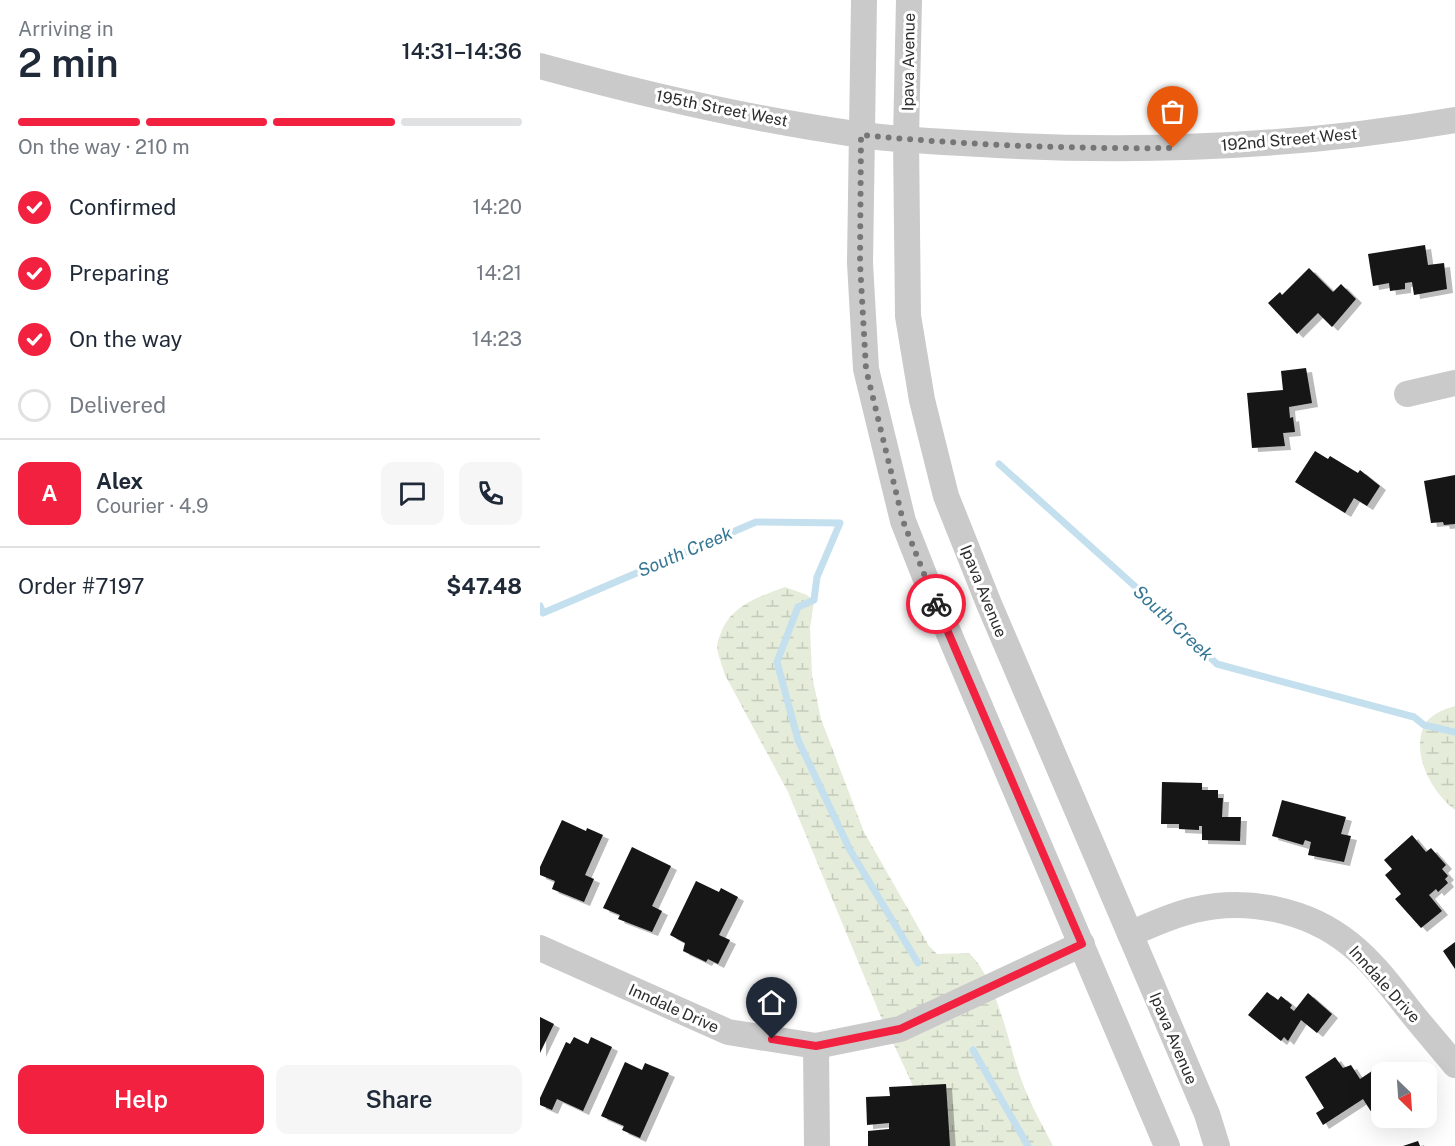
<!DOCTYPE html>
<meta charset="utf-8">
<style>
:root{--surface:#fff;--page:#f6f6f7;--text:#1f2937;--muted:#747a83;--line:#e0e1e3;--accent:#f22140}
body{margin:0;font-family:"Public Sans",sans-serif;background:var(--page);color:var(--text);height:100vh;display:flex;flex-direction:column;font-size:22px;white-space:nowrap}
*{box-sizing:border-box;margin:0}
p{font-size:20px;color:var(--muted)}
.icon{flex:none;width:33px;height:33px;fill:none;stroke:currentColor;stroke-width:2;stroke-linecap:round;stroke-linejoin:round}
.map{position:relative;flex:1;overflow:hidden}
.sheet{display:flex;flex-direction:column;background:var(--surface);width:540px}
.sheet>*{flex:none}
.needle{width:39px;rotate:155deg}
.fabs{position:absolute;left:831px;top:1062px;display:grid;gap:12px}
.fabs a{display:grid;place-items:center;width:66px;height:66px;border-radius:12px;background:var(--surface);box-shadow:0 6px 24px #0002;font-size:30px}
.pin{position:absolute;display:grid;place-items:center;width:51px;height:51px;color:#fff;margin:-62px -26px;border-radius:50% 50% 50% 0;rotate:-45deg;box-shadow:0 0 6px #0007}
.pin .icon{rotate:45deg}
.courier{position:absolute;display:grid;place-items:center;width:60px;height:60px;margin:-30px;border:4px solid #f22140;border-radius:50%;background:#fff;color:#222;box-shadow:0 2px 8px #0007}
.overview em{font-style:normal;font-weight:600}
.overview div{display:flex;flex-direction:column-reverse}
.overview{display:flex;align-items:center;justify-content:space-between;height:102px;padding:0 18px}
h1{font-size:39px;font-weight:600;line-height:45px}
.bar{display:grid;grid-template-columns:repeat(4,1fr);gap:9px 6px;align-content:center;height:72px;padding:0 18px}
.bar i{height:8px;border-radius:4px;background:var(--line)}
.bar .current{background:var(--accent)}
.bar p{grid-column:span 4}
.line{display:flex;align-items:center;gap:15px;padding:0 18px;border-top:2px solid var(--line)}
.line div{flex:1}
.round{display:grid;place-items:center;flex:none;width:63px;height:63px;border-radius:12px;background:var(--page)}
ol{padding:0 18px;list-style:none}
li{display:flex;align-items:center;gap:18px;height:66px}
li p{margin-inline-start:auto}
li .icon{padding:6px;border-radius:50%;background:var(--accent);color:#fff;stroke-width:4}
li:last-child{color:var(--muted)}
li i{width:33px;height:33px;border:3px solid var(--line);border-radius:50%}
.primary-button{display:flex;gap:12px;margin-top:auto;padding:12px 18px}
.primary-button a{flex:1;height:69px;border-radius:12px;background:var(--accent);color:#fff;font-size:24px;font-weight:600;line-height:69px;text-align:center}
.primary-button a+a{background:var(--page);color:var(--text)}
main{display:flex;flex:1;min-height:0}
.map>svg:first-child{display:block}
.wetland{fill:url(#wetland-marsh)}
.lines{fill:none;stroke-linecap:round;stroke-linejoin:round}
.stream{stroke:#c4e0ee;stroke-width:7}
.building{fill:#141414;filter:url(#shadow)}
.minor{stroke:#cacaca;stroke-width:26}
.done{stroke:#767676;stroke-width:6;stroke-dasharray:0 10.8}
.route{stroke:#f22140;stroke-width:8}
.labels{text-anchor:middle;stroke-width:6;stroke-linejoin:round;paint-order:stroke}
.street-label{font-size:16px;fill:#2d2d2d;stroke:#fff}
.water-label{font-size:18px;font-style:italic;fill:#367795;stroke:#fff}
</style>
<main>
<section class="sheet">
<div class="overview"><div><h1>2 min</h1><p>Arriving in</p></div><em>14:31–14:36</em></div>
<div class="bar"><i class="current"></i><i class="current"></i><i class="current"></i><i></i><p>On the way · 210 m</p></div>
<ol>
<li><svg class="icon" aria-label="check" viewBox="0 0 24 24"><path d="M5 12l5 5 9-10"/></svg>Confirmed<p>14:20</p></li>
<li><svg class="icon" aria-label="check" viewBox="0 0 24 24"><path d="M5 12l5 5 9-10"/></svg>Preparing<p>14:21</p></li>
<li><svg class="icon" aria-label="check" viewBox="0 0 24 24"><path d="M5 12l5 5 9-10"/></svg>On the way<p>14:23</p></li>
<li><i></i>Delivered</li>
</ol>
<div class="line" style="height:108px"><b class="round" style="background:var(--accent);color:#fff">A</b><div><b>Alex</b><p>Courier · 4.9</p></div><a class="round"><svg class="icon" aria-label="chat" viewBox="0 0 24 24"><path d="M4 5h16v11H9l-5 4z"/></svg></a><a class="round"><svg class="icon" aria-label="phone" viewBox="0 0 24 24"><path d="M5 4h4l2 5-3 2q2 4 5 5l2-3 5 2v4C11 20 4 13 5 4z"/></svg></a></div>
<div class="line" style="height:78px"><div>Order #7197</div><b>$47.48</b></div>
<div class="primary-button"><a>Help</a><a>Share</a></div>
</section>
<div class="map">
<svg width="915" height="1146" viewBox="0 0 915 1146">
<defs>
<pattern id="wetland-marsh" width="20" height="14" patternUnits="userSpaceOnUse" patternTransform="scale(1.5)"><rect width="20" height="14" fill="#e5ecd9"/><path d="M1 5h8M5 5V1M11 12h8M15 12V8" fill="none" stroke="#c5cbbb"/></pattern>
<filter id="shadow"><feDropShadow dx="6" dy="4" stdDeviation="0" flood-color="#0004"/></filter>
</defs>
<rect width="100%" height="100%" fill="#fff"/>
<!-- wetland -->
<g class="wetland">
<path d="M245,587L267,595L274,601L270,628L272,675L281,719L324,832L389,946L397,954L429,953C457,979 468,1043 481,1079C489,1102 502,1124 513,1146H401L341,1017L248,792L185,675C182,665 178,656 177,647C177,642 179,638 181,633C191,605 219,597 245,587Z"/>
<path d="M915,706V810C892,793 871,754 884,726C889,715 904,709 915,706Z"/>
</g>
<g class="lines">
<!-- stream -->
<g class="stream">
<path d="M459,464L608,598L677,664L874,717L884,725L915,732"/>
<path d="M0,606L3,613L216,522L300,523L277,577L274,600L258,607L237,662L258,740L310,850L378,963"/>
<path d="M433,1050L488,1146"/>
</g>
</g>
<!-- building -->
<g class="building">
<path d="M885,245L888,265L904,263L907,289L874,295L872,282L865,283V289L850,291L849,283L833,286L828,254Z"/>
<path d="M769,268L793,292L801,284L816,299L792,327L778,313L757,334L728,303L740,292L742,295Z"/>
<path d="M766,368L772,403L749,407L750,418L753,417L755,432L743,433L745,446L712,448L707,393L743,390L741,371Z"/>
<path d="M775,451L788,459L790,456L818,473L820,470L840,486L827,506L814,498L805,513L755,482Z"/>
<path d="M915,475V524L904,525L903,522L891,523L884,481Z"/>
<path d="M622,782L662,783V790H678V798H683L682,817H701L700,841L662,840V826H659V830L639,829V824H621Z"/>
<path d="M742,800L806,817L801,834L811,836L804,862L768,855L771,842L765,840L763,845L732,836Z"/>
<path d="M22,820L46,831L47,828L63,835L45,875L54,879L44,902L12,889L15,881L0,875V867Z"/>
<path d="M872,835L886,852L891,848L906,865L902,869L908,876L905,879L908,883L898,892L896,889L889,895L902,911L881,928L855,899L861,894L845,875L852,869L844,860Z"/>
<path d="M92,847L131,866L112,906L122,911L112,932L78,919L80,915L63,908Z"/>
<path d="M156,881L179,892L181,888L198,897L179,935L190,940L178,964L168,959L166,962L143,951L145,943L130,935Z"/>
<path d="M915,942V969L903,951Z"/>
<path d="M727,992L738,1000L741,996L752,1005L750,1008L754,1011L768,993L792,1014L777,1033L761,1020L748,1041L744,1037L741,1041L708,1015Z"/>
<path d="M0,1017L14,1024L0,1053Z"/>
<path d="M34,1037L48,1044L51,1037L72,1047L43,1111L17,1099L12,1110L0,1105V1098L26,1042L30,1044Z"/>
<path d="M795,1057L803,1068L811,1065L820,1079L835,1069L842,1079V1106L832,1113L823,1099L783,1125L776,1113L784,1108L765,1077Z"/>
<path d="M85,1062L102,1070L105,1063L129,1073L100,1138L82,1130L84,1126L61,1116Z"/>
<path d="M406,1084L410,1146H328V1131L349,1129V1123L327,1125L326,1097L350,1096L349,1087Z"/>
<path d="M878,1141L880,1146H863Z"/>
</g>
<g class="lines">
<!-- minor -->
<g class="minor">
<path d="M324,0L320,263L326,369L363,521L387,582L627,1146"/>
<path d="M369,0L366,139L368,316L382,400L406,496L449,604L667,1114L677,1146"/>
<path d="M0,66C106,95 214,120 322,135C367,141 412,142 457,145C610,153 764,146 915,120"/>
<path d="M867,394L915,383"/>
<path d="M590,934C611,925 632,915 654,910C707,897 768,910 810,944C835,964 854,991 874,1016C887,1032 901,1048 915,1065"/>
<path d="M0,948L188,1032L276,1046L360,1029L542,944"/>
<path d="M276,1046L277,1146"/>
</g>
</g>
<g class="lines">
<!-- done -->
<path class="done" d="M396,604L363,521L326,369L320,263L321,135C425,145 529,149 633,148"/>
<!-- route -->
<path class="route" d="M232,1039L276,1046L360,1029L542,944L396,604"/>
</g>
<g class="labels">
<!-- street labels -->
<g class="street-label">
<text transform="translate(368 62) rotate(-89)" y="6">Ipava Avenue</text>
<text transform="translate(182 108) rotate(11)" y="6">195th Street West</text>
<text transform="translate(749 139) rotate(-5)" y="6">192nd Street West</text>
<text transform="translate(444 591) rotate(68)" y="6">Ipava Avenue</text>
<text transform="translate(845 984) rotate(48)" y="6">Inndale Drive</text>
<text transform="translate(134 1008) rotate(24)" y="6">Inndale Drive</text>
<text transform="translate(634 1038) rotate(67)" y="6">Ipava Avenue</text>
</g>
<!-- water labels -->
<g class="water-label">
<text transform="translate(145 552) rotate(-23)" y="6">South Creek</text>
<text transform="translate(633 623) rotate(43)" y="6">South Creek</text>
</g>
</g>
</svg>
<div class="fabs">
<a><svg class="needle" viewBox="-14 -14 28 28"><path d="M0-13l5 13h-10z" fill="#e53935"/><path d="M0 13l5-13h-10z" fill="#747a83"/></svg></a>
</div>
<div class="pin" style="left:633px;top:148px;background:#ea580c"><svg class="icon" aria-label="bag" viewBox="0 0 24 24"><path d="M5 8h14l-1 12H6zM9 8a3 3 0 0 1 6 0"/></svg></div>
<div class="pin" style="left:232px;top:1039px;background:#1f2937"><svg class="icon" aria-label="home" viewBox="0 0 24 24"><path d="M3 11l9-7 9 7M6 9v11h12V9"/></svg></div>
<div class="courier" style="left:396px;top:604px"><svg class="icon" aria-label="bike" viewBox="0 0 24 24"><circle cx="6" cy="16" r="4"/><circle cx="18" cy="16" r="4"/><path d="M6 16l4-8h5l3 8M10 8l3 8H6M13 5h3"/></svg></div>
</div>
</main>
